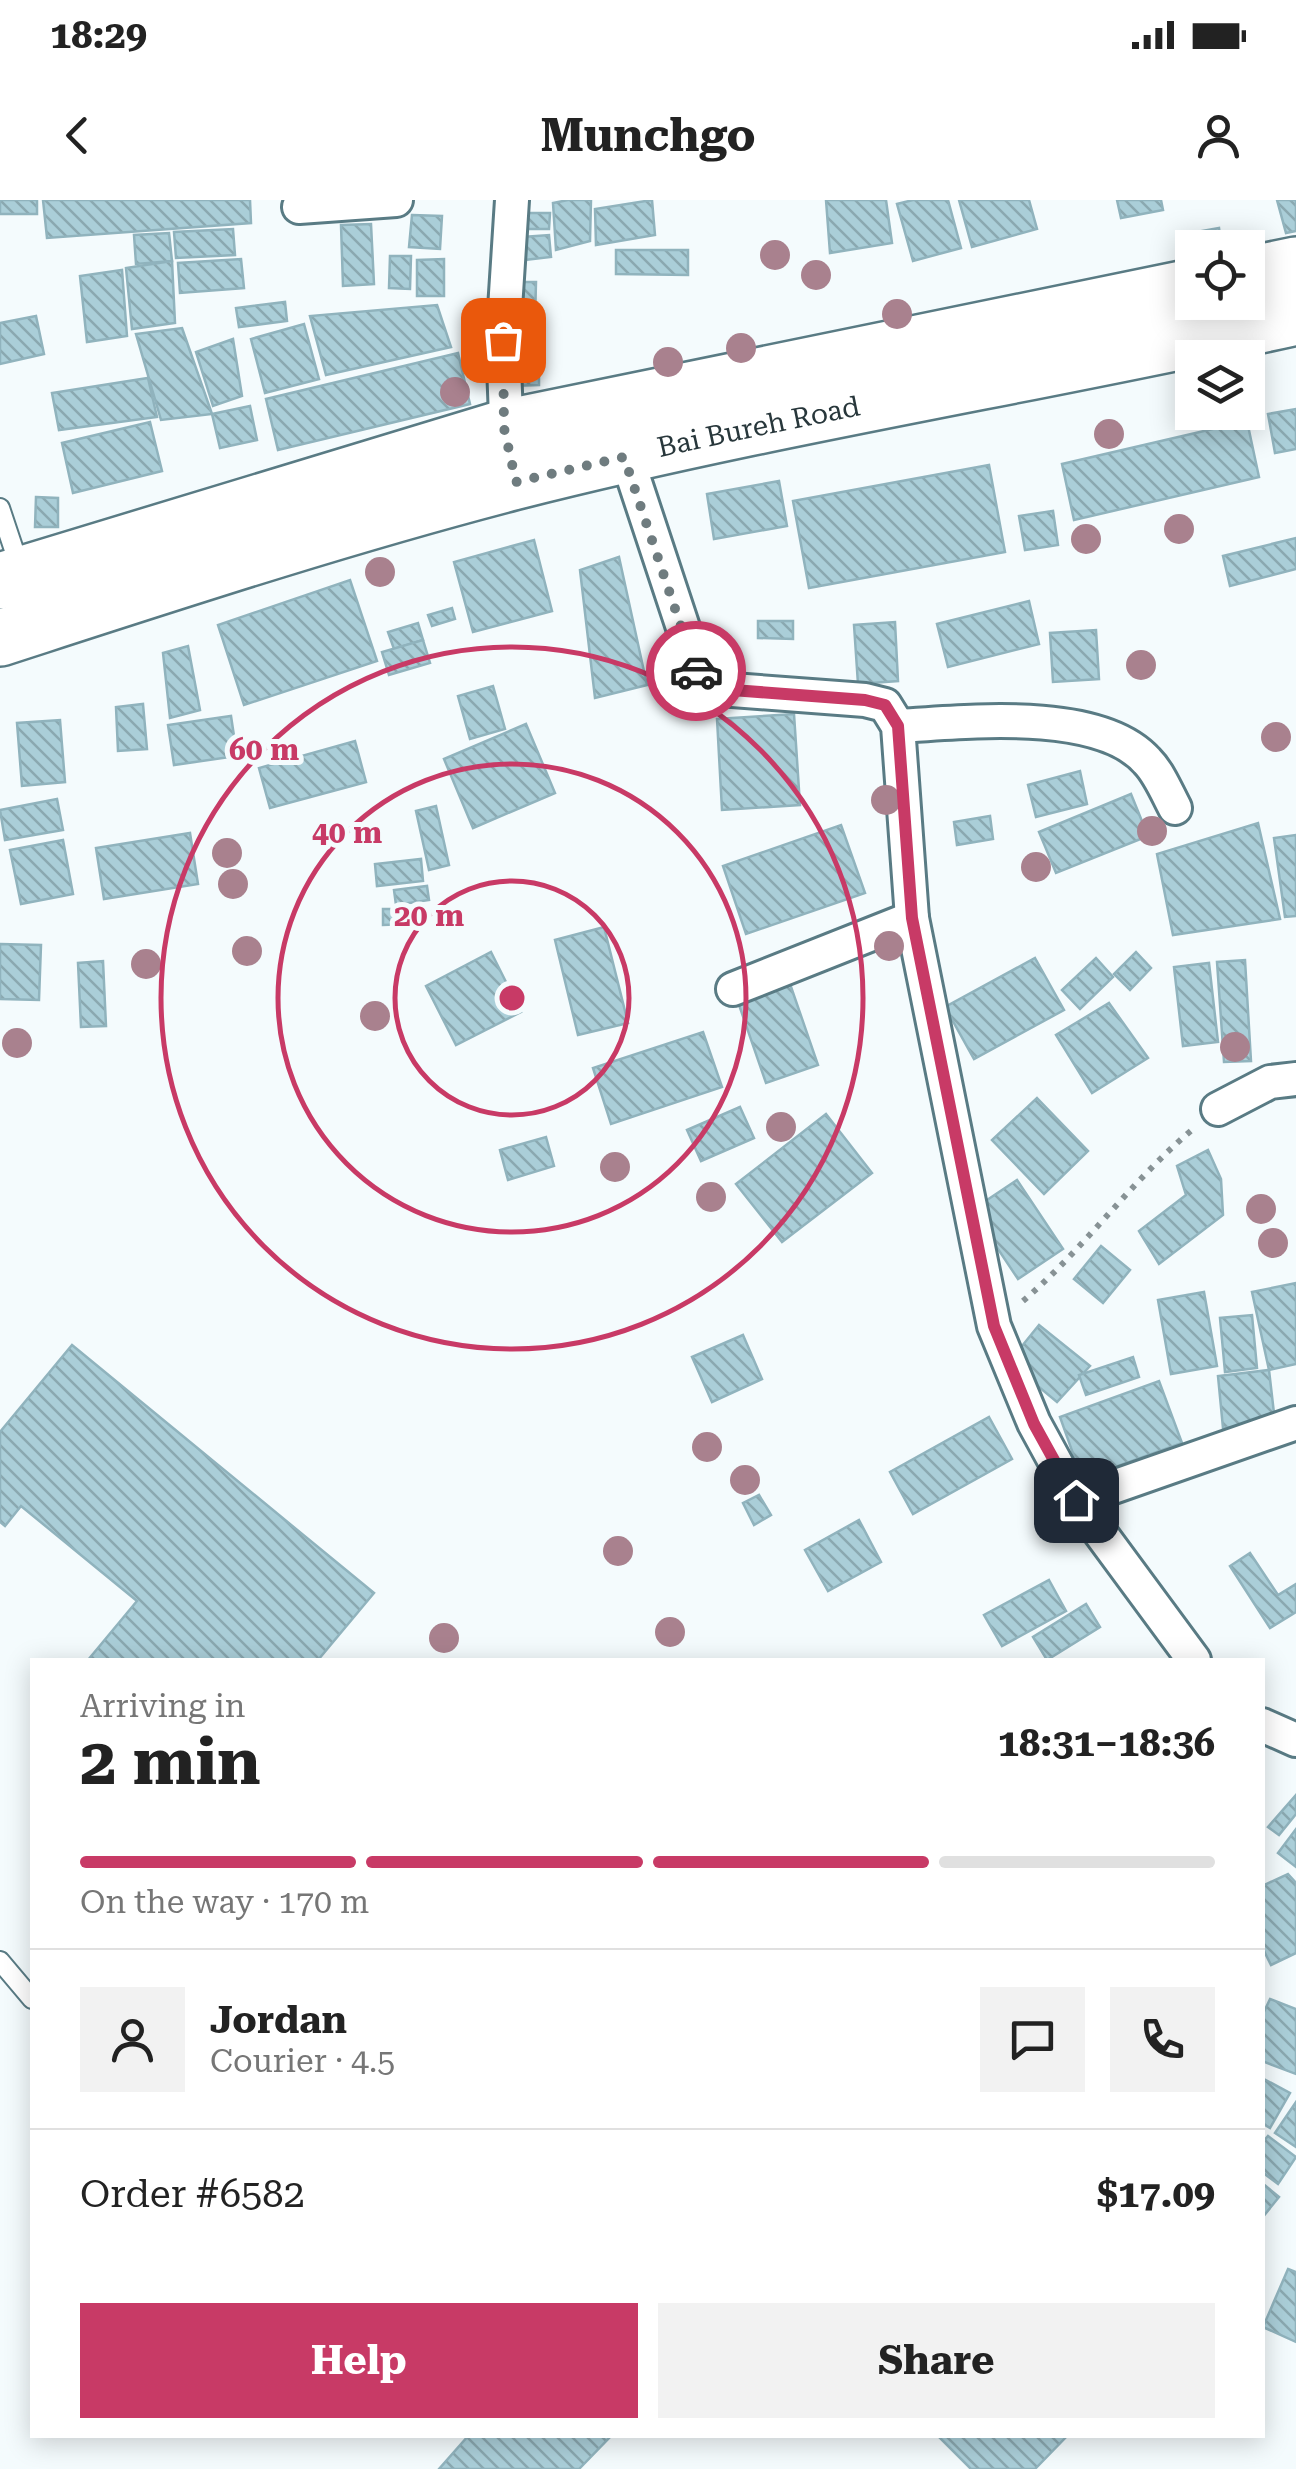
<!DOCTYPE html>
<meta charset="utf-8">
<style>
:root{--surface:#fff;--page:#f2f2f2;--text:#222;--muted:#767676;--line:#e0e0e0;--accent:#c83a66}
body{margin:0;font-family:"Roboto Serif",serif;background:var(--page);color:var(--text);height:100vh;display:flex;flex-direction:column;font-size:38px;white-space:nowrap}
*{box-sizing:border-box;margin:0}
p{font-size:32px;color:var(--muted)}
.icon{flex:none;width:55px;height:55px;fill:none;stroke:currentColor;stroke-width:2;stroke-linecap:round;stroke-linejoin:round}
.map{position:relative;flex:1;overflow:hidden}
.details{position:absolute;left:30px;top:1458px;width:1235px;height:780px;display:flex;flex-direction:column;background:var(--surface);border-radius:0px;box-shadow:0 5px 25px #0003}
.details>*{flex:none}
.fabs{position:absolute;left:1175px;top:30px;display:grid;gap:20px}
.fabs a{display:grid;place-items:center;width:90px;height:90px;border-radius:0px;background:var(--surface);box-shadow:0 5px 25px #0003;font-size:50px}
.pin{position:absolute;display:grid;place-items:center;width:85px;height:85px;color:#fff;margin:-42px;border-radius:20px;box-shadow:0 5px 15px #0006}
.courier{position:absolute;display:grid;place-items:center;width:100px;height:100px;margin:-50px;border:8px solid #c83a66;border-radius:50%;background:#fff;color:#222;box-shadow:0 2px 12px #0007}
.summary em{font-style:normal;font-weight:700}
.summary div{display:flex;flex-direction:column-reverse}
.summary{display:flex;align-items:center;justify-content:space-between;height:170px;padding:0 50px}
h1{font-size:65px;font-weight:700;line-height:75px}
.bar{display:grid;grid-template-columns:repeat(4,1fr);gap:15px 10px;align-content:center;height:120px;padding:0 50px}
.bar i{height:12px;border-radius:8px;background:var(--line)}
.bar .on{background:var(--accent)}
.bar p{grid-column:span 4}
.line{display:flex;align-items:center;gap:25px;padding:0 50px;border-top:2px solid var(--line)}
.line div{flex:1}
.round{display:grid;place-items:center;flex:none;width:105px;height:105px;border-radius:0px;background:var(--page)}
.cta{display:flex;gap:20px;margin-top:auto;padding:20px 50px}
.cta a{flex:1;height:115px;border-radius:0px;background:var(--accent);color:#fff;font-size:40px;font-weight:700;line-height:115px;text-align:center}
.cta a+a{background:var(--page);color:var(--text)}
.status{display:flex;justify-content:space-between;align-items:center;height:70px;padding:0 50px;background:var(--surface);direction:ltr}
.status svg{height:28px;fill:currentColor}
header{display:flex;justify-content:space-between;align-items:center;height:130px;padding:0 50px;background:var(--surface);font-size:45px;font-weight:700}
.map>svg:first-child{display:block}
.building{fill:url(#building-back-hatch);stroke:#90b3bd;stroke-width:2.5}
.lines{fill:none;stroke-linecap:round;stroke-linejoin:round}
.lane-casing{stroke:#597b84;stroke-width:22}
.street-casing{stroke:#597b84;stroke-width:38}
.highway-casing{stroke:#597b84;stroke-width:60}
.path{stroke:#879295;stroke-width:6;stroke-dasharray:5 8;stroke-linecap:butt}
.lane{stroke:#fff;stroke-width:18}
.street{stroke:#fff;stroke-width:32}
.highway{stroke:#fff;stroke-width:55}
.tree{fill:#a9818e}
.done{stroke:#6f7c7f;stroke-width:10;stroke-dasharray:0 18}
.route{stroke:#c83a66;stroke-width:12}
.ring{fill:none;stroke:#c83a66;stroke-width:5}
.labels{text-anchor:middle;stroke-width:10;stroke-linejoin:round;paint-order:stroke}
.street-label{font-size:28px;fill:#28373b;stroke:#f4fbfd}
.centre{fill:#c83a66;stroke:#f4fbfd;stroke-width:5}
.ring-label{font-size:30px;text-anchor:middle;font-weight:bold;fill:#c83a66;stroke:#f4fbfd;stroke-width:10;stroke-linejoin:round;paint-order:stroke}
</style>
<div class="status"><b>18:29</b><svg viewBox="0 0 49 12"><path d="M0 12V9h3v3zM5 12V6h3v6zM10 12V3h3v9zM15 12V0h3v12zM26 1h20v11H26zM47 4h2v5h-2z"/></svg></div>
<header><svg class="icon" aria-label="back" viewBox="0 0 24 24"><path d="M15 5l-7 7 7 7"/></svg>Munchgo<svg class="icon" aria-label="person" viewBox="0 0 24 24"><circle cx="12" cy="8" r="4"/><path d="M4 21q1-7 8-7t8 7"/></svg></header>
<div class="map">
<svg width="1296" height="2269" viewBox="0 0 1296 2269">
<defs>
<pattern id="building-back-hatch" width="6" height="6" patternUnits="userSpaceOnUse" patternTransform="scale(2.5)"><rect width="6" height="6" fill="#aaced8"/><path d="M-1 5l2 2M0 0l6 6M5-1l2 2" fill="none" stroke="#8aa8b0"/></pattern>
</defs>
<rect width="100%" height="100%" fill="#f4fbfd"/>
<!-- building -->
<g class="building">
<rect x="0" y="0" width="37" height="14"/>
<path d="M43,0H250L251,23L47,38Z"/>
<path d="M568,0H591L590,41L556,50L553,3Z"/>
<path d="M652,0L655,35L596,45L595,9Z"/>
<path d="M826,0H886L892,43L830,53Z"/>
<path d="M913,0H948L961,48L913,61L897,4Z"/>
<path d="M959,0H1029L1037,29L972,47Z"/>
<path d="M1117,0H1161L1163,10L1121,18Z"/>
<path d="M1277,0H1296V31L1286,33Z"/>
<path d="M514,13H550L549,29H514Z"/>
<path d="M412,15L442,16L440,49L409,47Z"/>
<path d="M371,24L374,84L343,86L341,25Z"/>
<path d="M1219,28L1221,44L1204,46L1202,31Z"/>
<path d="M233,29L235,55L176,58L174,32Z"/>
<path d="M169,33L172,61L136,64L134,35Z"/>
<path d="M549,35L551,57L524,60L523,37Z"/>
<path d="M616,50H688V75L616,74Z"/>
<path d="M390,56H411L410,89L389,88Z"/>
<path d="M241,59L244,88L180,93L178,63Z"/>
<path d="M444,59V96H417V60Z"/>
<path d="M172,61L175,123L132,129L126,68Z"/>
<path d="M122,70L127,136L87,142L80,76Z"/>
<path d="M522,82H536L535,121L522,122Z"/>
<path d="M285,102L287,121L239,127L236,108Z"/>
<path d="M437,105L451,147L326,175L310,116Z"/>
<path d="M36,116L44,154L0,164V123Z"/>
<path d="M304,124L319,179L265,193L251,139Z"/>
<path d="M182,128L212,214L161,220L136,134Z"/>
<path d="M233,139L242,196L213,206L196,152Z"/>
<path d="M458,153L470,204L278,250L266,199Z"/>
<path d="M511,157H539V185L512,186Z"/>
<path d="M148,178L157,217L59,230L52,193Z"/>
<path d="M250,206L257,240L220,248L212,214Z"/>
<path d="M1296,209V249L1275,253L1268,214Z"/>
<path d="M1247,221L1259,277L1074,320L1062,264Z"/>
<path d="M150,222L162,271L73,293L62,243Z"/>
<path d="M989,265L1005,352L809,388L793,301Z"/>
<path d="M779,281L787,326L714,339L707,294Z"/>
<path d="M36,297L58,298V327H35Z"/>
<path d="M1053,311L1058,345L1025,350L1019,316Z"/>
<path d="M1296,338V369L1230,386L1223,356Z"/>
<path d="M534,340L552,411L473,432L454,362Z"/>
<path d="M619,357L647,485L595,498L580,370Z"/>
<path d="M350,380L377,461L244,505L218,425Z"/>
<path d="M1029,401L1039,444L948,467L937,424Z"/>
<path d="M452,408L455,419L432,426L428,415Z"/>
<path d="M758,421H793V439L758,438Z"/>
<path d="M895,422L898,481L858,484L854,425Z"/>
<path d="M418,423L423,440L394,449L388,432Z"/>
<path d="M1096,430L1099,479L1053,482L1050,433Z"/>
<path d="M423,440L430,463L389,475L382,452Z"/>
<path d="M188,446L200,510L170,518L163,453Z"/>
<path d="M493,486L505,529L470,539L458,496Z"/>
<path d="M143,504L147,549L118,551L116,507Z"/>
<path d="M794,514L800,605L722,610L717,519Z"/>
<path d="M231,516L237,556L174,565L168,525Z"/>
<path d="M60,520L65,582L22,586L17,523Z"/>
<path d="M526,524L555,593L473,628L444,559Z"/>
<path d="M355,541L366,582L270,608L259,568Z"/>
<path d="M1080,571L1087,604L1036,617L1028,585Z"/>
<path d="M1131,594L1148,636L1056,673L1039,632Z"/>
<path d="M57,599L63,630L5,640L0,610Z"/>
<path d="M436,606L449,665L429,670L416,611Z"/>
<path d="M990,616L993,639L957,645L954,622Z"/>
<path d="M1258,623L1280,719L1173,735L1157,654Z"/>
<path d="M841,625L865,693L746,734L723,666Z"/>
<path d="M190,633L198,684L104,699L96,648Z"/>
<path d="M1296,635V716L1285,717L1274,638Z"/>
<path d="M63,640L73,694L21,704L10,650Z"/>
<path d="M421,659L423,681L377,686L375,664Z"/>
<path d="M427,686L429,700L396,705L394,690Z"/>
<path d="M383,709H410V724L383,725Z"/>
<path d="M604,727L628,823L578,835L555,740Z"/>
<path d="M0,744L41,745L39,800L0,799Z"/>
<path d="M491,752L521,812L456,845L426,786Z"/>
<path d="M1136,752L1151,768L1130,790L1114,774Z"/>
<path d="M1035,758L1064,810L974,859L945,807Z"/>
<path d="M1096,758L1113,777L1080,809L1062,790Z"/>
<path d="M1245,760L1251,861L1224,862L1217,762Z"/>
<path d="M103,761L106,826L81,827L78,763Z"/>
<path d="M1209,763L1218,842L1183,846L1174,767Z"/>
<path d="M789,781L818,865L766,883L737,799Z"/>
<path d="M1109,803L1148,858L1092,893L1056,835Z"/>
<path d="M703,832L722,887L611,924L593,868Z"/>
<path d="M1037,898L1088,951L1044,994L992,940Z"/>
<path d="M740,907L754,938L701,961L687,930Z"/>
<path d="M826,914L872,973L782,1042L736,984Z"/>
<path d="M546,937L554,966L508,980L500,950Z"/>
<path d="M1208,950L1221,979L1223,1015L1159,1064L1139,1031L1186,995L1177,966Z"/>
<path d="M1017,980L1063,1049L1018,1079L972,1010Z"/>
<path d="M1101,1046L1130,1070L1103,1103L1074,1079Z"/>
<path d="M1296,1083V1164L1269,1170L1252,1092Z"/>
<path d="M1204,1092L1217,1166L1171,1174L1158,1100Z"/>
<path d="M1252,1115L1257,1168L1225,1172L1220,1118Z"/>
<path d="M1039,1125L1090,1166L1057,1202L1009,1162Z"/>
<path d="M743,1135L762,1179L712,1202L692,1157Z"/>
<path d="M72,1145L374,1393L318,1460H88L137,1401L21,1306L5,1326L0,1322V1232Z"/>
<path d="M1133,1157L1139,1177L1086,1195L1079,1175Z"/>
<path d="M1269,1170L1275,1222L1223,1228L1218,1176Z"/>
<path d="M1159,1181L1182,1243L1082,1279L1060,1217Z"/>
<path d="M989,1217L1012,1259L913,1314L890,1272Z"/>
<path d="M759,1295L771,1315L754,1325L743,1303Z"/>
<path d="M859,1320L881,1362L828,1391L805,1350Z"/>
<path d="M1250,1353L1278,1395L1296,1384V1412L1270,1428L1230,1366Z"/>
<path d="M1049,1380L1066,1411L1002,1446L984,1415Z"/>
<path d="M1086,1404L1100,1427L1047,1460L1033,1437Z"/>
<path d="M1296,1595V1614L1279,1635L1268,1627Z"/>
<path d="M1296,1629V1667L1278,1653Z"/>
<path d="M1288,1674L1296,1683V1753L1271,1765L1262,1747V1686Z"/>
<path d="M1270,1799L1296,1809V1874L1262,1861V1816Z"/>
<path d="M1262,1878L1290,1893L1270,1928L1262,1923Z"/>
<path d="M1296,1902V1947L1275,1933Z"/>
<path d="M1268,1936L1296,1957L1278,1984L1262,1972V1943Z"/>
<path d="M1262,1983L1279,1997L1262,2018Z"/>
<path d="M1288,2069L1296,2072V2142L1263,2127Z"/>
<path d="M469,2235H612L579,2269H439Z"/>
<path d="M937,2235H1068L1035,2269H971Z"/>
</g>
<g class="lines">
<!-- lane casing -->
<g class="lane-casing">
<g id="lane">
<path d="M0,308L20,368"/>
<path d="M0,1761L32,1799"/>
</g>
</g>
<!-- street casing -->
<g class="street-casing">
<g id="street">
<path d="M299,7L396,0"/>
<path d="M621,240L699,476L719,489L865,500L885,505L898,526L912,718L994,1126L1034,1223L1076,1300L1296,1223"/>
<path d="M507,243L503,140L512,0"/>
<path d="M898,526C964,522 1099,507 1147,561C1159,573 1167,593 1175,608"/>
<path d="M733,789L912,718"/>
<path d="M1218,909L1270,882L1296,879"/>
<path d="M1076,1300L1194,1460"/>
<path d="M1262,1525L1296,1540"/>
</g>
</g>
<!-- highway casing -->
<g class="highway-casing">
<g id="highway">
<path d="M1248,75L1296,65"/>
<path d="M0,381L504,228L1192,87"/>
<path id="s1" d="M0,438C170,383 340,327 513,282C772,216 1035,175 1296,117"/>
</g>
</g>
<!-- path -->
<path class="path" d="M1023,1101C1085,1048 1131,981 1193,929"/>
<!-- lane -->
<use href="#lane" class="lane"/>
<!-- street -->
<use href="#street" class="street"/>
<!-- highway -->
<use href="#highway" class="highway"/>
</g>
<!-- trees -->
<g class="tree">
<circle cx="775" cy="55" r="15"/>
<circle cx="816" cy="75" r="15"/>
<circle cx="897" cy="114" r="15"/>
<circle cx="741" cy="148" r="15"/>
<circle cx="668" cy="162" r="15"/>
<circle cx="455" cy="192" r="15"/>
<circle cx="1109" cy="234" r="15"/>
<circle cx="1179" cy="329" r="15"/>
<circle cx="1086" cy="339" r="15"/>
<circle cx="380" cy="372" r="15"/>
<circle cx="1141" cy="465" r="15"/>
<circle cx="1276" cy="537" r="15"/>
<circle cx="886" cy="600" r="15"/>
<circle cx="1152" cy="631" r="15"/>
<circle cx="227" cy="653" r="15"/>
<circle cx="1036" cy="667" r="15"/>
<circle cx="233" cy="684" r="15"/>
<circle cx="889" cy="746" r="15"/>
<circle cx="247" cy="751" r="15"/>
<circle cx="146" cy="764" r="15"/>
<circle cx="375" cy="816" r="15"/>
<circle cx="17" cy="843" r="15"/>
<circle cx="1235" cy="847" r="15"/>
<circle cx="781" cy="927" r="15"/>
<circle cx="615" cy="967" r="15"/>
<circle cx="711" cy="997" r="15"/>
<circle cx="1261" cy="1009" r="15"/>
<circle cx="1273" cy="1043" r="15"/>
<circle cx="707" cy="1247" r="15"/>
<circle cx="745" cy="1280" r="15"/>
<circle cx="618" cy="1351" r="15"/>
<circle cx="670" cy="1432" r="15"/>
<circle cx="444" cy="1438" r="15"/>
</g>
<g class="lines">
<!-- done -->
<path class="done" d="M503,140L504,228L516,282L624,257L696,471"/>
<!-- route -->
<path class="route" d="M696,471L719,489L865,500L885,505L898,526L912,718L994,1126L1034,1224L1076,1300"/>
</g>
<!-- distance rings -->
<g class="ring">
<circle cx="512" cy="798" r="117"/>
<circle cx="512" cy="798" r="234"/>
<circle cx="512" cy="798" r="351"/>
</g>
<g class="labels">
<!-- street labels -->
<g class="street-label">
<text dy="10" stroke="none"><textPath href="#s1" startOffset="788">Bai Bureh Road</textPath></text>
</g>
</g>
<circle cx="512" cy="798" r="15" class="centre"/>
<g class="ring-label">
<text x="264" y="560">60 m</text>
<text x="347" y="643">40 m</text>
<text x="429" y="726">20 m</text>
</g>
</svg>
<div class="fabs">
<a><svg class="icon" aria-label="locate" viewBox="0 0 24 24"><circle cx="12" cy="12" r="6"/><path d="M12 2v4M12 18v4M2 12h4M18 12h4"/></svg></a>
<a><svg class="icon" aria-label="layers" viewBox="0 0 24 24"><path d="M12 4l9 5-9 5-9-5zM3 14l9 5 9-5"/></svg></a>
</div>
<div class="pin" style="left:503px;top:140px;background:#ea580c"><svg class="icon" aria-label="bag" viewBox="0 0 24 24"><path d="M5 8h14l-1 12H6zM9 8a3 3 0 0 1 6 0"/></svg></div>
<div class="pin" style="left:1076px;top:1300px;background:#1f2937"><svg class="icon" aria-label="home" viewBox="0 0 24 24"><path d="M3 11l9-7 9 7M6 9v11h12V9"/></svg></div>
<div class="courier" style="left:696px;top:471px"><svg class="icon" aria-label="car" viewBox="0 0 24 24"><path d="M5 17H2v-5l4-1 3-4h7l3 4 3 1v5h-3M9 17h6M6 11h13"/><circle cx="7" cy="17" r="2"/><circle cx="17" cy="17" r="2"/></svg></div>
<section class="details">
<div class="summary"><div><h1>2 min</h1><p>Arriving in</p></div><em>18:31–18:36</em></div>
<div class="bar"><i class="on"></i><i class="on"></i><i class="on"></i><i></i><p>On the way · 170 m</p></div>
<div class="line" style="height:180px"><a class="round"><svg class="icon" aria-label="person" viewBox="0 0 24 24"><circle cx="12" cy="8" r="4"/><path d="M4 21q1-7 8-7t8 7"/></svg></a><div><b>Jordan</b><p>Courier · 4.5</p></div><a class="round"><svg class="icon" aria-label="chat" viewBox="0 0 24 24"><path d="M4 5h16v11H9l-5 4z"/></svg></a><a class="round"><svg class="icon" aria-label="phone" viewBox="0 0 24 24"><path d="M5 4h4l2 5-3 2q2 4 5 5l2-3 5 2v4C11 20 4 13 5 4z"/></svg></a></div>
<div class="line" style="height:130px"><div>Order #6582</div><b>$17.09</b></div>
<div class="cta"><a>Help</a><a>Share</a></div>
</section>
</div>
